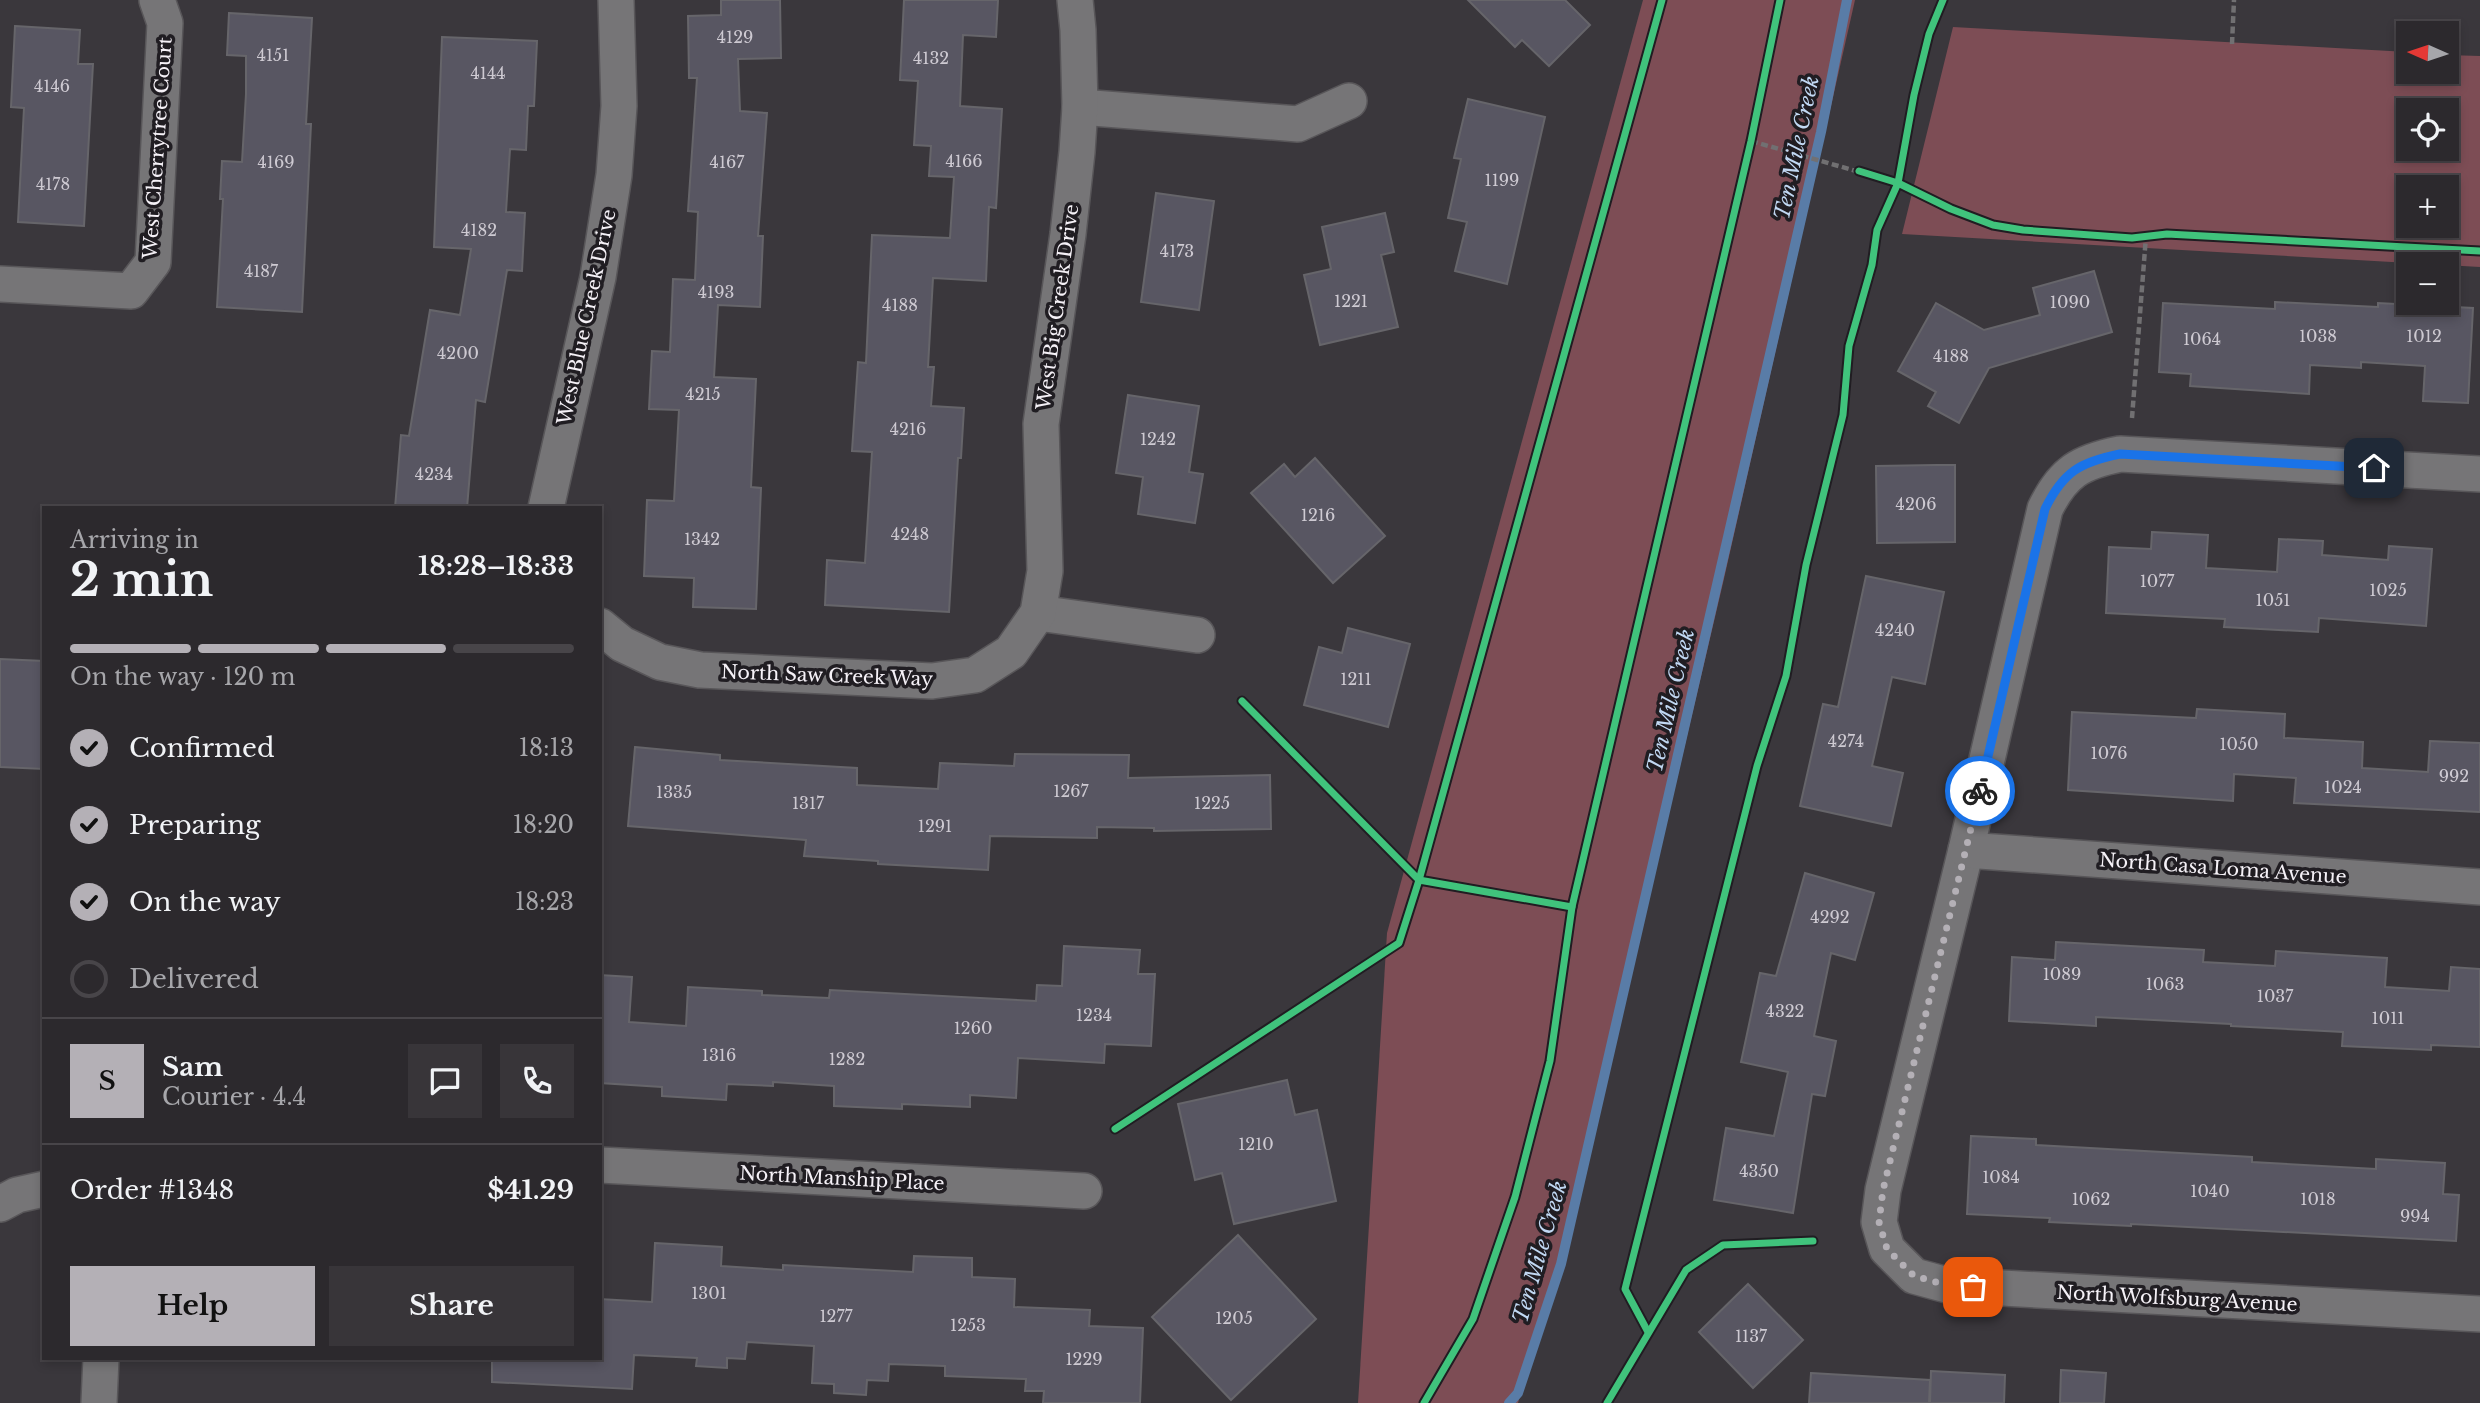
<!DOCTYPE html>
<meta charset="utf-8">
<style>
:root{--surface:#2c292d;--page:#383539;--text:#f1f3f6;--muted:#a6a6aa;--line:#484549;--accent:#b4b0b6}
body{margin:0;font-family:"Libre Baskerville",serif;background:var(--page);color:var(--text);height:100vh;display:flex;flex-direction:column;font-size:26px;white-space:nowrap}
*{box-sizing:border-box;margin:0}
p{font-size:23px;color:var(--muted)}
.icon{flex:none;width:38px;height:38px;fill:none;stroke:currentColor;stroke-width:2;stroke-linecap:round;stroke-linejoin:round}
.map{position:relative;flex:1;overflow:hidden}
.side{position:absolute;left:42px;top:506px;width:560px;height:854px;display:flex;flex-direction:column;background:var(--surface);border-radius:0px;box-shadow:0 4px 10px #0003,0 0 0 2px var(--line)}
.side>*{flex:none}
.needle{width:46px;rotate:273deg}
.controls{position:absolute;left:2396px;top:21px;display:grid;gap:14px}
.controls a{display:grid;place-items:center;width:63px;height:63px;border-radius:0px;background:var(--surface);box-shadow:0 4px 10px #0003,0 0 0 2px var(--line);font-size:35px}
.pin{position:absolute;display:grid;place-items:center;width:60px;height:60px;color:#fff;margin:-30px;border-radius:14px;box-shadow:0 4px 10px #0006}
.courier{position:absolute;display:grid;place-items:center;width:70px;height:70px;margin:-35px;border:5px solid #1a73e8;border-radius:50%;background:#fff;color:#222;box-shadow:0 2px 9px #0007}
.summary em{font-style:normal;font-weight:700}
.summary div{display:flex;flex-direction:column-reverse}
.summary{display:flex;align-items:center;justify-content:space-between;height:119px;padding:0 28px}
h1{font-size:46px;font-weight:700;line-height:52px}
.bar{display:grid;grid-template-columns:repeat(4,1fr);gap:10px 7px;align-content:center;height:84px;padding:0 28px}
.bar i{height:9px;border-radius:5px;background:var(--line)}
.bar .on{background:var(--accent)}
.bar p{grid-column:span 4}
.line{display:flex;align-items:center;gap:18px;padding:0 28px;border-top:2px solid var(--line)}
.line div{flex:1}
.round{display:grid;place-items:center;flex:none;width:74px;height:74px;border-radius:0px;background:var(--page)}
ol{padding:0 28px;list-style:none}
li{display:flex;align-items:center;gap:21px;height:77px}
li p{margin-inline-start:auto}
li .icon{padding:7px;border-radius:50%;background:var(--accent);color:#111;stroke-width:4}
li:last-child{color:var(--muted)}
li i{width:38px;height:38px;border:4px solid var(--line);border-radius:50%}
.button{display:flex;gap:14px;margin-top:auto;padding:14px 28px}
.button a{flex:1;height:80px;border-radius:0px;background:var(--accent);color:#111;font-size:28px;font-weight:700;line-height:80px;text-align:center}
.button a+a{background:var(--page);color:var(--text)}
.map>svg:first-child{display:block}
.green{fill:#7d4d55;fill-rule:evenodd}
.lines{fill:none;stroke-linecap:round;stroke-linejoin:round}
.stream{stroke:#597ca7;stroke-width:10}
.building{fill:#585662;stroke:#66656a;stroke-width:2}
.minor-casing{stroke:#585659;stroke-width:38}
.path{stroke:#717072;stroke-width:4.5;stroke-dasharray:7 3.5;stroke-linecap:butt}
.minor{stroke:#767577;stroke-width:35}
.cycleway-casing{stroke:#201d22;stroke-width:11}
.cycleway{stroke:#40c37c;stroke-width:7}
.done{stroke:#b4b0b6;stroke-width:7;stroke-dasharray:0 12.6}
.route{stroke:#1a73e8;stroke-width:9}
.labels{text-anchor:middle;stroke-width:7;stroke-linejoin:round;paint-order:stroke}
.number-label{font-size:16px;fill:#cecad2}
.street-label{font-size:19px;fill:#f5f1f7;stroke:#201d22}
.water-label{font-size:21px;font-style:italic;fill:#c1d8f3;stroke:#201d22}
</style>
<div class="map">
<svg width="2480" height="1403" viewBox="0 0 2480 1403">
<rect width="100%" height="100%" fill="#3a373c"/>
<!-- green -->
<g class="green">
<path d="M1643,0H1855L1723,583L1588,1157L1518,1403H1358L1387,933Z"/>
<path d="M1953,27L2408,52V72H2446L2447,55L2480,56V267L1902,234ZM2446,110V149H2408V110ZM2408,187H2446V226H2408Z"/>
</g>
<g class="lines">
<!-- stream -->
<path class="stream" d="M1509,1403L1518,1393L1561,1264L1821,132L1847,0"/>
</g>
<!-- building -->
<g class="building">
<path d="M721,0H780L781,58L738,59L740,111L767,113L758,236H763L760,307L718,305L714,377L756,379L751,487L761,488L756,609L693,607L694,578L644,576L647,500L674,501L679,410L649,409L652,351L670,352L673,279L695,280L698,212L688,211L697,78H689L688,16L721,15Z"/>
<path d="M904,0H998L996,37L963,35L960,106L1002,109L996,208L989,207L986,281L933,278L928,367H934L931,406L964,408L961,458H958L949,612L825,605L827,560L865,563L872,452L852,451L858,362L866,363L872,235L950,238L954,177L929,176L931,146L914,145L918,81L900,80Z"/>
<path d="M1468,0H1565L1590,25L1549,66L1522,40L1515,47Z"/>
<path d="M229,13L312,18L306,124H311L302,312L217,307L223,199H220L222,161L242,162L246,94V56L227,55Z"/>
<path d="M15,26L80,30L78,64H93L84,226L18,222L24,108L11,107Z"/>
<path d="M442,37L537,41L534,106H528L526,150L510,149L506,212L525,213L522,271L507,270L485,402L476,400L467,508H395L401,435L409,436L430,310L460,315L471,249L434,247Z"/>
<path d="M1468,99L1545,117L1507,284L1455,271L1467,222L1448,218L1461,159L1454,158Z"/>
<path d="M1156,193L1214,201L1199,310L1141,302Z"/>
<path d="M1385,213L1394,252L1381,255L1398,327L1320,345L1304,275L1331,269L1322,227Z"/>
<path d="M2094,271L2112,332L1989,368L1959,423L1928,406L1936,392L1898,371L1936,303L1984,330L2040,315L2033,288Z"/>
<path d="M2275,302L2378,307V303L2473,308L2468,403L2423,401L2425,366L2361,362V368L2310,365L2309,394L2190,386L2191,374L2159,372L2163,303L2275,309Z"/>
<path d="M1128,395L1199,406L1189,472L1203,474L1195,523L1138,514L1143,477L1116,473Z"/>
<path d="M1315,458L1385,536L1333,583L1251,493L1284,464L1295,477Z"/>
<path d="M1936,465H1955V542L1877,543L1876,466Z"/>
<path d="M2152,532L2208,535L2206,568L2277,572L2279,539L2323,541L2322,555L2388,560L2389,546L2432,549L2426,626L2319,618L2318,632L2224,627L2225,619L2106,613L2109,547L2151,549Z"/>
<path d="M1866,576L1944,592L1925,684L1892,677L1872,766L1903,773L1891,826L1800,806L1823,704L1838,707Z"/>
<path d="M1348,628L1410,644L1388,727L1304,705L1319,647L1342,653Z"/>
<path d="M0,659L44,661V769L0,767Z"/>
<path d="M2197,709L2285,714L2284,738L2363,742L2362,768L2428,772L2430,741L2480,743V812L2294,803L2296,778L2234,774L2233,801L2068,790L2072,712L2196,718Z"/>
<path d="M635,747L720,755V760L857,768V785L938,789L940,763L1014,766L1015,754L1129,755L1128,778L1270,775L1271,829L1154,831V828L1097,827V838L990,836L988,870L878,864V861L804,856L806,840L628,826Z"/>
<path d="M1805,873L1874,893L1855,960L1831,953L1814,1036L1836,1041L1825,1096L1812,1094L1793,1213L1714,1200L1726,1128L1774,1136L1788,1072L1741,1062L1760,973L1776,976Z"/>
<path d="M2056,942L2204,950L2203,962L2275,966L2276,951L2387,958L2385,987L2449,991L2451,967L2480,969V1047L2431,1045V1050L2342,1046L2343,1032L2231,1026V1024L2096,1017V1026L2009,1021L2012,957L2055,960Z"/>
<path d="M1064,946L1140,950L1138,974H1155L1151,1046L1105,1044L1104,1063L1018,1058L1016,1098L970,1095V1107L902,1104V1109L834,1106V1086L773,1082V1086L727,1084L726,1100L662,1096V1087L600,1083V975L632,977L629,1022L686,1026L688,987L762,991V995L829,998L830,990L1036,1001L1037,985L1062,986Z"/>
<path d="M1287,1080L1295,1115L1317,1110L1336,1201L1234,1224L1222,1173L1195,1180L1178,1104Z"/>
<path d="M1971,1136L2036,1139V1145L2252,1157V1162L2376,1169V1159L2445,1163L2443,1194L2459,1195L2456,1241L2131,1224V1226L2049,1222L2050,1218L1967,1214Z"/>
<path d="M1238,1235L1316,1319L1231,1400L1152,1317Z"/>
<path d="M655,1243L722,1247L721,1266L783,1270V1265L913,1272L914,1256L972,1258V1277L1015,1279L1014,1307L1090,1310L1089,1326L1143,1328L1140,1403H1043L1044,1391H1025L1026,1379L945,1376V1366L889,1364L888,1381L867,1380L866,1395L834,1393V1384L812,1383L814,1346L747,1342L745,1359L727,1358V1368L696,1366L697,1358L634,1355L632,1389L492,1382V1358H600V1299L652,1302Z"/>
<path d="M1748,1284L1803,1340L1753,1388L1699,1332Z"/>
<path d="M2061,1370L2106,1373L2104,1403H2060Z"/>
<path d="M1931,1371L2005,1375L2004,1403H1930Z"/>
<path d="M1811,1373L1930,1380L1929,1403H1809Z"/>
</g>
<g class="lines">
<!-- minor casing -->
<g class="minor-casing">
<g id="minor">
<path d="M1080,107L1298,124L1349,101"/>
<path d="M0,284L131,291L153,262L165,23L157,0"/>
<path d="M2480,474L2120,454C2080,462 2063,472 2045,509L1966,850L1883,1190L1879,1222L1887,1249L1914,1276L1947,1285L2480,1314"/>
<path d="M546,508L598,277L614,175L619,106L616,0"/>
<path d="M1038,613L1197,635"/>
<path d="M600,626L622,644L660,662L700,670L932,681L975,675L1011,652L1038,613L1045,571L1041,424L1068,234L1077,152L1080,107L1078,30L1075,0"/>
<path d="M1966,850L2480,887"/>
<path d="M600,1165L1084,1191"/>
<path d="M0,1204L17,1195L44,1189"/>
<path d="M99,1403L101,1358"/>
</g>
</g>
<!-- path -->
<g class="path">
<path d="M2232,44L2234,0"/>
<path d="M1751,141L1898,183L1951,209L1993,225L2023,230L2132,238L2167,234L2480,251"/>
<path d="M2132,418L2146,236"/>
<path d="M1648,1332L1625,1289L1757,766L1786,676L1806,565L1843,415L1849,346L1872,265L1877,230L1898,183L1914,95L1929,34L1943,0"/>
</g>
<!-- minor -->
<use href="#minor" class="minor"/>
<!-- cycleway casing -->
<g class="cycleway-casing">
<g id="cycleway">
<path d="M1859,171L1898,183L1951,209L1993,225L2023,230L2132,238L2167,234L2480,251"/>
<path d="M1242,701L1419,880L1572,907"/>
<path d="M1115,1129L1399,943L1419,880L1662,0"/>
<path d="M1648,1332L1625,1289L1757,766L1786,676L1806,565L1843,415L1849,346L1872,265L1877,230L1898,183L1914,95L1929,34L1943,0"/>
<path d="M1424,1403L1473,1319L1515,1197L1550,1061L1572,907L1751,141L1780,0"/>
<path d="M1607,1403L1686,1270L1723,1245L1813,1241"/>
</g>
</g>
<!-- cycleway -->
<use href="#cycleway" class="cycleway"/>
</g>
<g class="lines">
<!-- done -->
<path class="done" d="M1973,1287L1947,1285L1914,1276L1887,1249L1879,1222L1883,1190L1980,791"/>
<!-- route -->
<path class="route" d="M1980,791L2045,509C2063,472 2080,462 2120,454L2374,468"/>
</g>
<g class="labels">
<!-- number labels -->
<g class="number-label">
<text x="735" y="43">4129</text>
<text x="273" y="61">4151</text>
<text x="931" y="64">4132</text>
<text x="488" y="79">4144</text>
<text x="52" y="92">4146</text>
<text x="964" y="167">4166</text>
<text x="276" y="168">4169</text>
<text x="727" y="168">4167</text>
<text x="1502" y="186">1199</text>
<text x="53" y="190">4178</text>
<text x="479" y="236">4182</text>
<text x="1177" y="257">4173</text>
<text x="261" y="277">4187</text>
<text x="716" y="298">4193</text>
<text x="1351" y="307">1221</text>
<text x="2070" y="308">1090</text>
<text x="900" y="311">4188</text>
<text x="2318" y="342">1038</text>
<text x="2424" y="342">1012</text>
<text x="2202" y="345">1064</text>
<text x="458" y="359">4200</text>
<text x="1951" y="362">4188</text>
<text x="703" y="400">4215</text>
<text x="908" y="435">4216</text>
<text x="1158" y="445">1242</text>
<text x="434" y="480">4234</text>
<text x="1916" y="510">4206</text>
<text x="1318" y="521">1216</text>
<text x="910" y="540">4248</text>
<text x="702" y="545">1342</text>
<text x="2157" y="587">1077</text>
<text x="2388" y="596">1025</text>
<text x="2273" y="606">1051</text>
<text x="1895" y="636">4240</text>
<text x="1356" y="685">1211</text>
<text x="1846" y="747">4274</text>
<text x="2239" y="750">1050</text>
<text x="2109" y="759">1076</text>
<text x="2454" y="782">992</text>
<text x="2343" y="793">1024</text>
<text x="1071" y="797">1267</text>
<text x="674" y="798">1335</text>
<text x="808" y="809">1317</text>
<text x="1212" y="809">1225</text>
<text x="935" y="832">1291</text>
<text x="1830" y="923">4292</text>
<text x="2062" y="980">1089</text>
<text x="2165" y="990">1063</text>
<text x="2275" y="1002">1037</text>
<text x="1785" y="1017">4322</text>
<text x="1094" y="1021">1234</text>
<text x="2388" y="1024">1011</text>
<text x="973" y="1034">1260</text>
<text x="719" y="1061">1316</text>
<text x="847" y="1065">1282</text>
<text x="1256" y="1150">1210</text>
<text x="1759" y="1177">4350</text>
<text x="2001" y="1183">1084</text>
<text x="2210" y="1197">1040</text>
<text x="2091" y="1205">1062</text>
<text x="2318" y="1205">1018</text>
<text x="2415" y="1222">994</text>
<text x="709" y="1299">1301</text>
<text x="836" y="1322">1277</text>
<text x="1234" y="1324">1205</text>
<text x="968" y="1331">1253</text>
<text x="1751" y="1342">1137</text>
<text x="1084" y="1365">1229</text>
</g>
<!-- street labels -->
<g class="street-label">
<text transform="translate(157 148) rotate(-86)" y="7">West Cherrytree Court</text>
<text transform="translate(1057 307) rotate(-82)" y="7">West Big Creek Drive</text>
<text transform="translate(586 317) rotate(-78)" y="7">West Blue Creek Drive</text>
<text transform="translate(827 675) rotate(2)" y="7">North Saw Creek Way</text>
<text transform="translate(2223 868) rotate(4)" y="7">North Casa Loma Avenue</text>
<text transform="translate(842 1178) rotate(3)" y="7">North Manship Place</text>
<text transform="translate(2177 1298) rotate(3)" y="7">North Wolfsburg Avenue</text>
</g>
<!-- water labels -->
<g class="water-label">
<text transform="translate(1797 148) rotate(-78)" y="7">Ten Mile Creek</text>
<text transform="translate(1671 701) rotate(-77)" y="7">Ten Mile Creek</text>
<text transform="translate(1540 1252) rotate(-74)" y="7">Ten Mile Creek</text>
</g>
</g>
</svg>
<div class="controls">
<a><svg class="needle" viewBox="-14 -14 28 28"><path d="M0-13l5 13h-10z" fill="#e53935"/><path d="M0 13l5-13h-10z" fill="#a6a6aa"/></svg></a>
<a><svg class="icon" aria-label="locate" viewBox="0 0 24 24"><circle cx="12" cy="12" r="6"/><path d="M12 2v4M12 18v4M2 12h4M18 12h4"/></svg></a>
<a>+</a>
<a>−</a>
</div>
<div class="pin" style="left:1973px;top:1287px;background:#ea580c"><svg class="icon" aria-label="bag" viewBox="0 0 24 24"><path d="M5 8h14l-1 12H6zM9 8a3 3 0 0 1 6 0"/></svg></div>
<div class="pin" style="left:2374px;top:468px;background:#1f2937"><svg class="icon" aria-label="home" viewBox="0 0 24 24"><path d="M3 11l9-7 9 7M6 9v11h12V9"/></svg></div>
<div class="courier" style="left:1980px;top:791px"><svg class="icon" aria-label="bike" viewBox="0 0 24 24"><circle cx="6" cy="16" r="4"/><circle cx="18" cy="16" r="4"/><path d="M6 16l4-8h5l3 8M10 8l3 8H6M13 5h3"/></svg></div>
<section class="side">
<div class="summary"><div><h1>2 min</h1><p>Arriving in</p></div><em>18:28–18:33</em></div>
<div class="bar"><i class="on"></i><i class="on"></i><i class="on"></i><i></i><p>On the way · 120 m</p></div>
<ol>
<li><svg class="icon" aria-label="check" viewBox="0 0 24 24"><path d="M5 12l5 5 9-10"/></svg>Confirmed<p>18:13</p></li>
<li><svg class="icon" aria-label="check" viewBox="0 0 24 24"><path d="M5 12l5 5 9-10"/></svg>Preparing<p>18:20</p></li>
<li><svg class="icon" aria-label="check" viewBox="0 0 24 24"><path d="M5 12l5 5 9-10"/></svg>On the way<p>18:23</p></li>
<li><i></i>Delivered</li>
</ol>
<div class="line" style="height:126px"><b class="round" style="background:var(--accent);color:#111">S</b><div><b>Sam</b><p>Courier · 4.4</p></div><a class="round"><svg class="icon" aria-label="chat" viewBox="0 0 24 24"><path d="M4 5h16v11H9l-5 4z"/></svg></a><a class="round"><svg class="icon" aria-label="phone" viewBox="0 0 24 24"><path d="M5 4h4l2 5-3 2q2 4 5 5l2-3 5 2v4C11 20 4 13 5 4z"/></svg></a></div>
<div class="line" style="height:91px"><div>Order #1348</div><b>$41.29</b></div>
<div class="button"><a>Help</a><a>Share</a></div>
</section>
</div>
